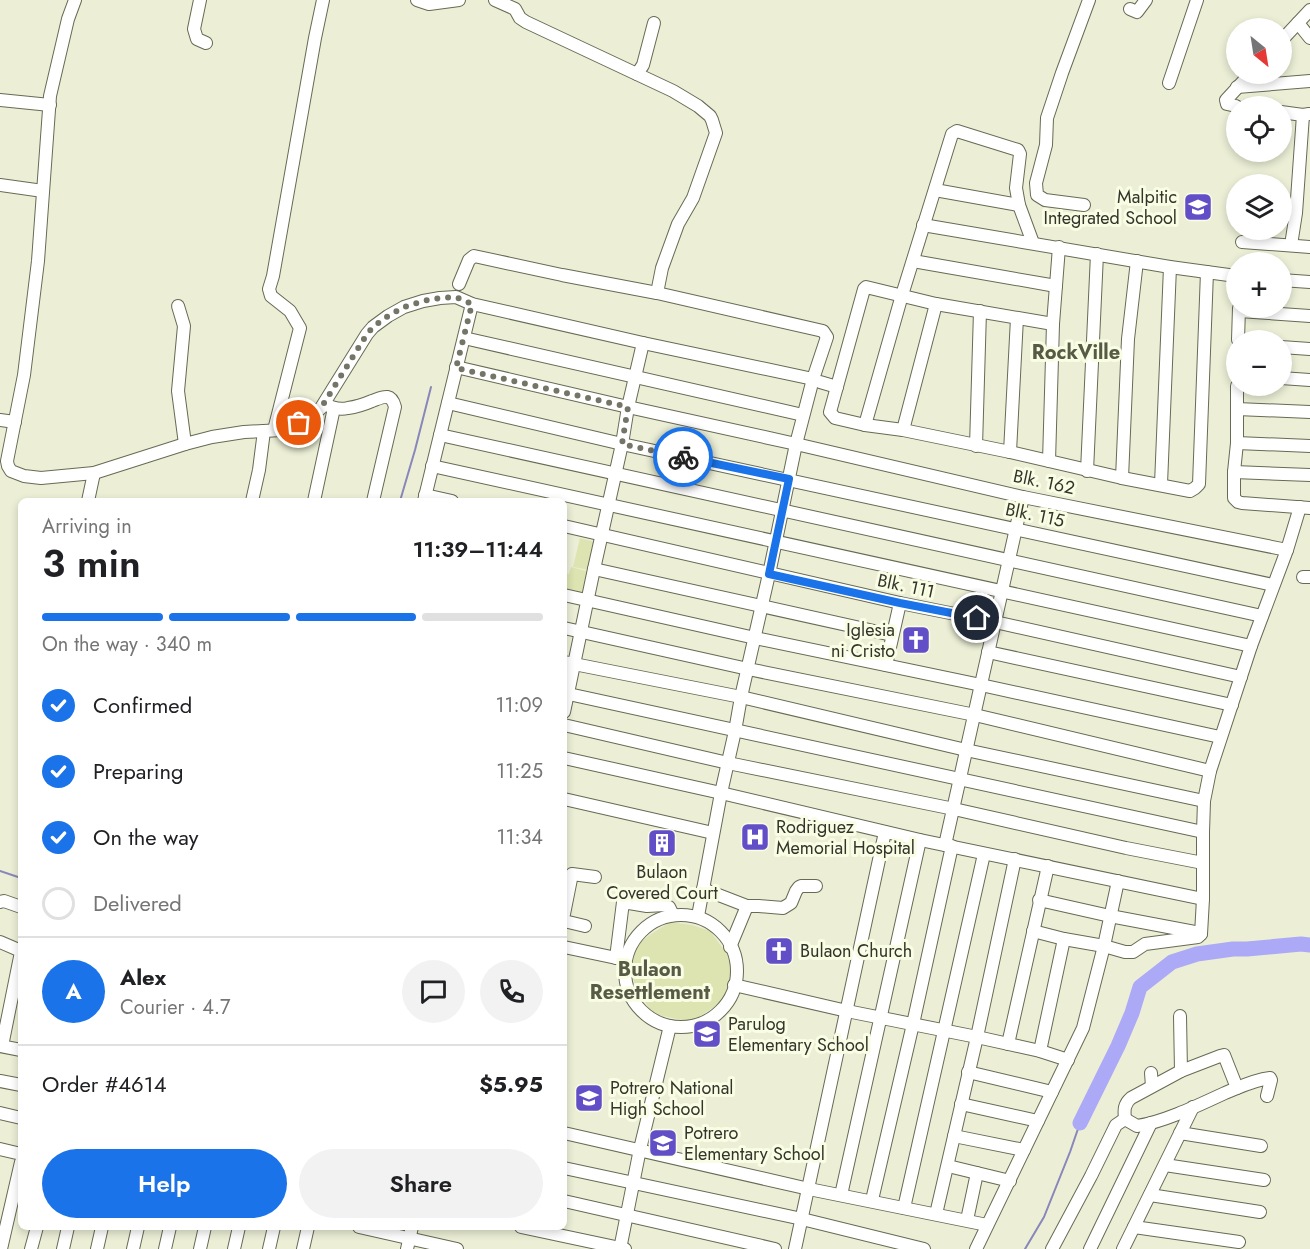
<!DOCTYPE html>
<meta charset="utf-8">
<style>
:root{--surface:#fff;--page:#f2f2f2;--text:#202124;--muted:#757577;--line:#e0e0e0;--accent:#1a73e8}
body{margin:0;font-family:Jost,sans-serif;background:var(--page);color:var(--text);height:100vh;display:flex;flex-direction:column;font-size:22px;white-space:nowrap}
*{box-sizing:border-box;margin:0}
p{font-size:20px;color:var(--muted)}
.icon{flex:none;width:33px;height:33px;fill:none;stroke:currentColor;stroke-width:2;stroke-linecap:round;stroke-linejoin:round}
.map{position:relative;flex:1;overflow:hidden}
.panel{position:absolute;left:18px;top:498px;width:549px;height:732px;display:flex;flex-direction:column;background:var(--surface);border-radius:9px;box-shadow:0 3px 9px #0003}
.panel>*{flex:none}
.needle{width:39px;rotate:150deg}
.tools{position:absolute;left:1226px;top:18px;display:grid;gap:12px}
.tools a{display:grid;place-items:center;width:66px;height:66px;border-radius:50%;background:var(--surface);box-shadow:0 3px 9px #0003;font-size:30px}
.pin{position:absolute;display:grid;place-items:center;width:51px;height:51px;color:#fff;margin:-26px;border:3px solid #fff;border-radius:50%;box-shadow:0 2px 6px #0007}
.courier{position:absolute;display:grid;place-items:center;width:60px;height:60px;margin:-30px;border:4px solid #1a73e8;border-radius:50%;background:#fff;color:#222;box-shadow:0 2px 8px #0007}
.headline em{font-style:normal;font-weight:600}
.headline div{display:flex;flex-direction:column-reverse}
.headline{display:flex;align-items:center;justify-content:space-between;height:102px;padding:0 24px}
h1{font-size:39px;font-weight:600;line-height:45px}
.bar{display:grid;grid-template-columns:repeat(4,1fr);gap:9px 6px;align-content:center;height:72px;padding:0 24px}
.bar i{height:8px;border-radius:4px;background:var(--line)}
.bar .on{background:var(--accent)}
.bar p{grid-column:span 4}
.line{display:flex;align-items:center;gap:15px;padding:0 24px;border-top:2px solid var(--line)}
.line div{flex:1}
.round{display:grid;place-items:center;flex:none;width:63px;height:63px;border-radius:32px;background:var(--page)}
ol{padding:0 24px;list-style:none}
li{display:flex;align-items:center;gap:18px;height:66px}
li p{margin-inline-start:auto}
li .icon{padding:6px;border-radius:50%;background:var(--accent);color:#fff;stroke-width:4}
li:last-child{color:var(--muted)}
li i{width:33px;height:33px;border:3px solid var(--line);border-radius:50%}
.button{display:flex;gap:12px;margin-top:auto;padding:12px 24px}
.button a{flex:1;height:69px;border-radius:36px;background:var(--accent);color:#fff;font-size:24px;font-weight:600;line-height:69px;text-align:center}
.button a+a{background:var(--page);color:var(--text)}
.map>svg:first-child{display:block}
.green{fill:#dde4b1}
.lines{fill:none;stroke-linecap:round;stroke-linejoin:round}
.stream{stroke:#8886ba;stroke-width:2}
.river{stroke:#aca9f7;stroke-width:15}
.minor-casing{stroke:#676a54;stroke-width:14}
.minor{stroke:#fff;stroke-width:12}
.done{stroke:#747567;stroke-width:6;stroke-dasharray:0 10.8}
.route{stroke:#1a73e8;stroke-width:8}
.labels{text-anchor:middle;stroke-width:6;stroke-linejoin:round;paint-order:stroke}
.poi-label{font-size:18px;fill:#33342b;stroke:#f9fde3;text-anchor:start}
.street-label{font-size:18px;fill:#33342b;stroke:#f9fde3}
.neighbourhood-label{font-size:20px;font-weight:bold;fill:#575a44;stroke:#f9fde3}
</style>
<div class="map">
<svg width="1310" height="1249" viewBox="0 0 1310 1249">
<rect width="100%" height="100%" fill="#ecefd6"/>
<!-- green -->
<g class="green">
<path d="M580,538L595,542L589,570L573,567Z"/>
<path d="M571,567L590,572L584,597L564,593V573L569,574Z"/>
<path d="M670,922L692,925L710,931L733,962L724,1000L692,1022L653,1014C639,992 616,963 642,941C650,934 661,928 670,922Z"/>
</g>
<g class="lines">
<!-- stream -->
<g class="stream">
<path d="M400,501L415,450L431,387"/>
<path d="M0,871L21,878"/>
<path d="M1025,1249L1044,1217L1070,1152L1080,1123"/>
</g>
<!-- river -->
<path class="river" d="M1080,1123L1118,1046L1132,1013L1140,987L1172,962L1197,954L1233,949H1247L1301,944L1310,945"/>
<!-- minor casing -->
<g class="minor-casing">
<g id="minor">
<path d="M75,0L68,19L50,96L38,261L24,375L7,461L8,466L11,471L24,476L41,478L94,473L185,444L212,437L244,432L282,430L291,427L310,417L321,408L367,334L373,327L388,316L404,307L423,301L440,298L456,297L472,304L643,343L813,379"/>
<path d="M200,0L194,29L197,39L206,43"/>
<path d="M417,0L429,4L459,0"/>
<path d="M495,0L515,9L520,18L526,22L673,91L698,106L710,116L712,120L716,133L693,198L678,224L662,268L657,293"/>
<path d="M1130,9L1137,12L1146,0"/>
<path d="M1298,23L1310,38"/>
<path d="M1281,41L1310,10"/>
<path d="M637,74L643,65L654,23"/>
<path d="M1169,83L1197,0"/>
<path d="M1237,87L1310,81"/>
<path d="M0,100L50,105"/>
<path d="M1236,106L1227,104L1226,100L1250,74"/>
<path d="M1281,112L1303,115L1309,114"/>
<path d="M0,185L43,191"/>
<path d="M935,190L1019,205"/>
<path d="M1084,205L1045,200L1037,195L1036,183L1046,145L1047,118L1062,73L1089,0"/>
<path d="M923,225L1170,267L1236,276"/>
<path d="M1242,242L1310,247"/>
<path d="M1291,245L1296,213L1303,115"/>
<path d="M913,261L1056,286"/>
<path d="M1281,280L1310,282"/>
<path d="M459,284L469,260L474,256L562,275L657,293L823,331L827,337L813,379L796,444L769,574L741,697L735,731L721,793L698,916"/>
<path d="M178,306L184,326L178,391L185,444"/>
<path d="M1239,311L1310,316"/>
<path d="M1053,324L936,304L866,287L864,289L830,412L835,418L865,425L903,430L1010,452L1122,478L1190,491L1195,488L1199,484L1207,272"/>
<path d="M464,338L803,415"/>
<path d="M1238,340L1239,308"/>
<path d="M1281,347L1310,349"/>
<path d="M456,367L628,407L796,444L1023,497L1287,550"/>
<path d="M1281,378L1310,380"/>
<path d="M820,382L837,387"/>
<path d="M1237,386V443L1234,472V498L1238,502L1242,503L1310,508"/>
<path d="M448,403L622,444L1273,585"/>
<path d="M325,404C332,408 339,410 348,408C356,407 365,404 372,401C383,397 391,392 395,407L373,501"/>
<path d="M1237,409L1310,412"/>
<path d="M0,420L15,422"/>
<path d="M865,425L902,295L952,134L957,131L1018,150L1020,154L1016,188L1019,205L1033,243"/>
<path d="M274,430L300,328L290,311L271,296L269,289L273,276L315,38L323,0"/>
<path d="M903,430L936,304"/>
<path d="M440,435L1262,616"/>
<path d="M1237,443L1310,446"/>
<path d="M976,446L980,311"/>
<path d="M1010,452L1017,318"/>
<path d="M1049,461L1053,324L1059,247"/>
<path d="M432,466L1251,646"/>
<path d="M1087,471L1097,254"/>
<path d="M1234,472L1310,475"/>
<path d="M1122,478L1128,339L1137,261"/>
<path d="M1161,484L1170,267"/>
<path d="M425,495L452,501"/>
<path d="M88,501L94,473"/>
<path d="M252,501L259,470L264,431"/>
<path d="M314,501L334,408"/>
<path d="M424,501L472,304"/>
<path d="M564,526L900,603L995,622L1241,677"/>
<path d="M594,569L892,635"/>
<path d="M1303,577H1310"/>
<path d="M564,595L755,638L981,685L1220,737"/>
<path d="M564,628L748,669L975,715L1210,771"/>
<path d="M988,652L1232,705"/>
<path d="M564,662L741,697L966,750L1204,801"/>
<path d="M886,665L900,603"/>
<path d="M564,693L1203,832"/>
<path d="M564,712L594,569L622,444L628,407L643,343"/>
<path d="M564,725L728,763L954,809L1126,848L1203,863"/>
<path d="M564,758L721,793L920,840L1203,899"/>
<path d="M564,799L713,833"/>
<path d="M945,845L1023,497"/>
<path d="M703,889L747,906H759L783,908L791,903L796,891L799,887L801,886H816"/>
<path d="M1039,900L1110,916L1200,933"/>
<path d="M0,902L4,901L21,907"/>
<path d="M564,914L572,874L595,877"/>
<circle cx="681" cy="971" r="56"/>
<path d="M564,921L585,926"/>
<path d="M1033,931L1064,939L1104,946L1125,952H1133L1145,944L1198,937L1201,934"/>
<path d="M1201,934L1203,899V832L1204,801L1210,771L1251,646L1287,550L1300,507"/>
<path d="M0,942L21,951"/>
<path d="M564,947L621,959"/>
<path d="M730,947L747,906"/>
<path d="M616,958L623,902L647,906L665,905L669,907L673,915"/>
<path d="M734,985L847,1011L977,1037L1040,1051L1068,1060"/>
<path d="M1180,1016L1181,1071"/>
<path d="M1008,1044L1048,866"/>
<path d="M0,1046L21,1050"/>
<path d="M2,1046L21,952"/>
<path d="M1040,1051L1064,939"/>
<path d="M968,1072L1052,1092"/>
<path d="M1151,1073L1152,1086"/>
<path d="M0,1081L21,1085"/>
<path d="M961,1104L1038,1121"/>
<path d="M0,1113L21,1118"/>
<path d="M1125,1119C1124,1110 1124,1104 1131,1098L1181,1071L1220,1056L1224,1055L1237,1088"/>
<path d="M564,1133L809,1189L987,1225"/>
<path d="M1180,1133L1261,1146"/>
<path d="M954,1136L1024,1150"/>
<path d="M0,1149L21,1154"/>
<path d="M1165,1165L1264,1180"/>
<path d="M948,1166L1010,1181"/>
<path d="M564,1168L802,1219L924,1249"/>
<path d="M841,1195L920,840"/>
<path d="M1150,1195L1260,1212"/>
<path d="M872,1200L913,1024L952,846"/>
<path d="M564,1201L775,1249"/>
<path d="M904,1208L984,854"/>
<path d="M936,1214L977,1037L1015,859"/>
<path d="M967,1220L977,1173"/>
<path d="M359,1227L457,1249"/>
<path d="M521,1227L625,1249"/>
<path d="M1134,1227L1239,1242"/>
<path d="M1,1249L21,1162"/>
<path d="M31,1249L37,1227"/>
<path d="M63,1249L68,1227"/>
<path d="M97,1249L102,1227"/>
<path d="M133,1249L138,1227"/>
<path d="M165,1249L170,1227"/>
<path d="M200,1249L205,1227"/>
<path d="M234,1249L239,1227"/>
<path d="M269,1249L274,1227"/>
<path d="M303,1249L308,1227"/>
<path d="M407,1249L412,1227"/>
<path d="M620,1249L640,1149L670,1026"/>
<path d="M795,1249L885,832"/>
<path d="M976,1249L1083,1028L1104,946L1118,881"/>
<path d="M1052,1249L1091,1176L1114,1129L1116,1125L1125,1119L1137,1126C1164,1122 1199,1105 1225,1093C1240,1087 1253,1080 1270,1078L1271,1080L1267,1096"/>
<path d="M1090,1249L1151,1123"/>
<path d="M1123,1249L1193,1107"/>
</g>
</g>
<!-- minor -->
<use href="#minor" class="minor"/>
</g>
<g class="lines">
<!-- done -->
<path class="done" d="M299,423L321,408L367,334L373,327L388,316L404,307L423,301L440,298L456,297L472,304L456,368L628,407L622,444L683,457"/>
<!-- route -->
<path class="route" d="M683,457L789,479L769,574L900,603L977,618"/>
</g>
<!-- icons -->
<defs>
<g id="school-square" transform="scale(1.5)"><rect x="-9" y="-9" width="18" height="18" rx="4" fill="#624ec7" stroke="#f9fde3"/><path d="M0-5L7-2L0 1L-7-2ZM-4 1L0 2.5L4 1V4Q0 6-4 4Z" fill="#fff"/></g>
<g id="church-square" transform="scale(1.5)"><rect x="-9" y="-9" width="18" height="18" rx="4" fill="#624ec7" stroke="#f9fde3"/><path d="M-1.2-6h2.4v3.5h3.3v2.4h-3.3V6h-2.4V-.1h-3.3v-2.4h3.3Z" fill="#fff"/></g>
<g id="hospital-square" transform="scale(1.5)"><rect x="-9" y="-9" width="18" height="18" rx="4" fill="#624ec7" stroke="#f9fde3"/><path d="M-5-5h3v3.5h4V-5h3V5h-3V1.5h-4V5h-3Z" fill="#fff"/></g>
<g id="building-square" transform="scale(1.5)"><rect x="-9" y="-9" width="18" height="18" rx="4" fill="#624ec7" stroke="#f9fde3"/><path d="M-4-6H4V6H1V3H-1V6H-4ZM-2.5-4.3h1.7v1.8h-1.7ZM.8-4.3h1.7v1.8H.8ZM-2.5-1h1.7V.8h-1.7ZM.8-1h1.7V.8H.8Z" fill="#fff"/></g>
</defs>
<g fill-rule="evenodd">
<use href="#school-square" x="1198" y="207"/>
<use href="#church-square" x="916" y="640"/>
<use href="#hospital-square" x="755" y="837"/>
<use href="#building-square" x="662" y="843"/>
<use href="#church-square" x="779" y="951"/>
<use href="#school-square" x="707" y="1034"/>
<use href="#school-square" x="589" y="1098"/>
<use href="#school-square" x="663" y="1143"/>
</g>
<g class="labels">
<!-- poi labels -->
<g class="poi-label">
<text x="1177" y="203" text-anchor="end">Malpitic<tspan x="1177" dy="21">Integrated School</tspan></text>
<text x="895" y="636" text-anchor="end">Iglesia<tspan x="895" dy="21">ni Cristo</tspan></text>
<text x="776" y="833">Rodriguez<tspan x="776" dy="21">Memorial Hospital</tspan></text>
<text x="662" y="878" text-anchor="middle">Bulaon<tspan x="662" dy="21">Covered Court</tspan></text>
<text x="800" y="957">Bulaon Church</text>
<text x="728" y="1030">Parulog<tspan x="728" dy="21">Elementary School</tspan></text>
<text x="610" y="1094">Potrero National<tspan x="610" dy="21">High School</tspan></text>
<text x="684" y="1139">Potrero<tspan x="684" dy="21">Elementary School</tspan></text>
</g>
<!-- street labels -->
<g class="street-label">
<text transform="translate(1044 482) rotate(12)" y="6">Blk. 162</text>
<text transform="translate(1035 515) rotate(12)" y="6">Blk. 115</text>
<text transform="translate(906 586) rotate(12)" y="6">Blk. 111</text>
</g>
<!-- neighbourhood labels -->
<g class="neighbourhood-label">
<text x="1076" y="359">RockVille</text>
<text x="650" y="976">Bulaon<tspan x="650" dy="23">Resettlement</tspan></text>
</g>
</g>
</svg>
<div class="tools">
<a><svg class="needle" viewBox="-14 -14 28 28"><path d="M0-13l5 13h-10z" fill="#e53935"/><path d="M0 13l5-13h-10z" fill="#757577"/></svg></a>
<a><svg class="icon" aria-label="locate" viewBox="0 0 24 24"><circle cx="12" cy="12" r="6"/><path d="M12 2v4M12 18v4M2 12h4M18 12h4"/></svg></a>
<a><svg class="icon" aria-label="layers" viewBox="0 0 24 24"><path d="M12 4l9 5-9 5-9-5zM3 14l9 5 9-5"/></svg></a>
<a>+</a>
<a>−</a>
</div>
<div class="pin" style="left:299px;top:423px;background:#ea580c"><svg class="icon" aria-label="bag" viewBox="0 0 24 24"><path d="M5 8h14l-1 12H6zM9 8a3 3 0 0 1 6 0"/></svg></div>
<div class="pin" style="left:977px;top:618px;background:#1f2937"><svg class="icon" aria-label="home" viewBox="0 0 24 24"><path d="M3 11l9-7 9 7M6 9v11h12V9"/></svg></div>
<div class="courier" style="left:683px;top:457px"><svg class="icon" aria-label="bike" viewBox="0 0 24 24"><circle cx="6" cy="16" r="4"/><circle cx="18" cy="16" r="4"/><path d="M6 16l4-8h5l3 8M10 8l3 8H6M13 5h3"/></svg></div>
<section class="panel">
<div class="headline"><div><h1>3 min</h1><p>Arriving in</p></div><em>11:39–11:44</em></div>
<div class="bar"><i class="on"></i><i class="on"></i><i class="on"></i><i></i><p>On the way · 340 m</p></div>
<ol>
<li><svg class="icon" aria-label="check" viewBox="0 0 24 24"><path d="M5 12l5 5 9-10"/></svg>Confirmed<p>11:09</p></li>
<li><svg class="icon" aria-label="check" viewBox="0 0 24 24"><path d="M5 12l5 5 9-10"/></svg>Preparing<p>11:25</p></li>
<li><svg class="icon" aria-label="check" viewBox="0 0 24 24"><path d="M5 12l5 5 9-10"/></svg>On the way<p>11:34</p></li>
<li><i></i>Delivered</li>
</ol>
<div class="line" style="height:108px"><b class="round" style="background:var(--accent);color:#fff">A</b><div><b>Alex</b><p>Courier · 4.7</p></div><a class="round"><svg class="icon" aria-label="chat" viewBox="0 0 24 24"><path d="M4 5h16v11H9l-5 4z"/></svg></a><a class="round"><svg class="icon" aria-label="phone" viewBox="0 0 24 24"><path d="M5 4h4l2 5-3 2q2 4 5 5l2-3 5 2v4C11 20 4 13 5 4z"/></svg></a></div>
<div class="line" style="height:78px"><div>Order #4614</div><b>$5.95</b></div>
<div class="button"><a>Help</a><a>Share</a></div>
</section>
</div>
